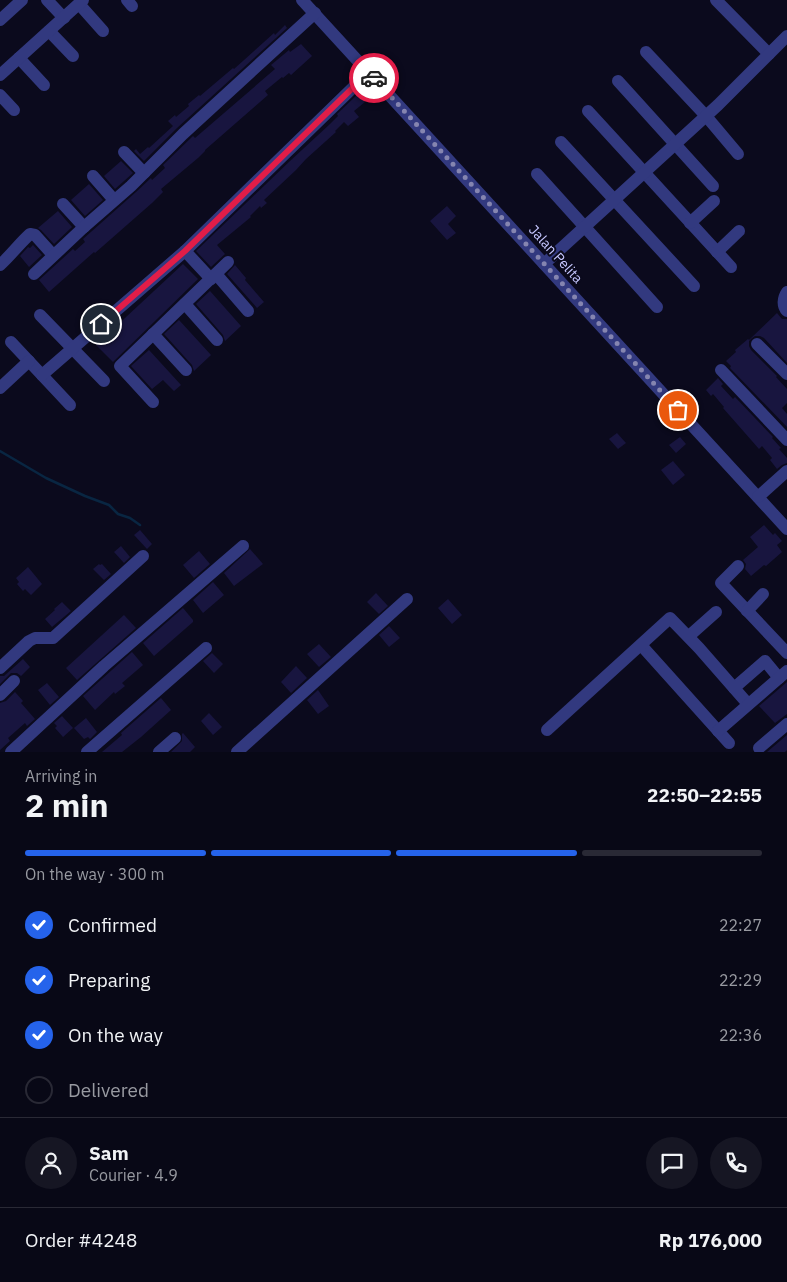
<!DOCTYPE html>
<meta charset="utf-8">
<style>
:root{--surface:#080816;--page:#161623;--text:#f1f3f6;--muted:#989aa1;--line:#292935;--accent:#2563eb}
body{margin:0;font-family:"IBM Plex Sans",sans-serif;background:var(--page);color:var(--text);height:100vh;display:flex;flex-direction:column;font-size:19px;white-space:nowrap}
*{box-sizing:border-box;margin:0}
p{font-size:16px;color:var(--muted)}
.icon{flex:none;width:28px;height:28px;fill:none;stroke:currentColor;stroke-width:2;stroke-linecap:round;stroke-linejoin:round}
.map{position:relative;height:752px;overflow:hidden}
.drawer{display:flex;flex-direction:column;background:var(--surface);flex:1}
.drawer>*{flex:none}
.pin{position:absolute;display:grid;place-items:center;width:42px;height:42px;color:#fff;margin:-21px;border:2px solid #fff;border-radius:50%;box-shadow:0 1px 5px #0007}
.courier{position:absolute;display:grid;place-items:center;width:50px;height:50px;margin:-25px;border:4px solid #e11d48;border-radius:50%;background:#fff;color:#222;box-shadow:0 1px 6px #0007}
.summary em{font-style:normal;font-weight:700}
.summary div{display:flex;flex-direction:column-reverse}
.summary{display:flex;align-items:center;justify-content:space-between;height:85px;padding:0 25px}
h1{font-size:32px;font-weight:700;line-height:38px}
.bar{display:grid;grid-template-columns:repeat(4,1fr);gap:8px 5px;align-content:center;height:60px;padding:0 25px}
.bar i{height:6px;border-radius:4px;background:var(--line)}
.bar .current{background:var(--accent)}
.bar p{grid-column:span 4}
.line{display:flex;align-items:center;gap:12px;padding:0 25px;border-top:1px solid var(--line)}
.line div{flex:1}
.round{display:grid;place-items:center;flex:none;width:52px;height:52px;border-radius:26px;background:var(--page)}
ol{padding:0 25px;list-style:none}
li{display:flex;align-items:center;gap:15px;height:55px}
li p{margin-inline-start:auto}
li .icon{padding:5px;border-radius:50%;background:var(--accent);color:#fff;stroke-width:4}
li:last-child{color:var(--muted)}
li i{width:28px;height:28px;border:2px solid var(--line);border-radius:50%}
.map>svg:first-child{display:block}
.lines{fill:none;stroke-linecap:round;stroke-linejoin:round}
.stream{stroke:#092642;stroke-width:2.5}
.building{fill:#18153f}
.minor{stroke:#32397f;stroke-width:12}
.done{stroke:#8585b0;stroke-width:5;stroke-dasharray:0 9}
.route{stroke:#e11d48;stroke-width:6}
.labels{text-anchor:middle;stroke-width:4;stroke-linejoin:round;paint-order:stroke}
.street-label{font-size:14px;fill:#c6c7ff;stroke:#0b0a1d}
</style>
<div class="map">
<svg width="787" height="752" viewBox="0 0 787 752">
<rect width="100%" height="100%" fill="#0b0a1d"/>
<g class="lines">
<!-- stream -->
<path class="stream" d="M0,451L46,478L85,496L109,505L118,514L130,518L140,525"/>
</g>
<!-- building -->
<g class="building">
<path d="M285,25L287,28L177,128L144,161L134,151L136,149L140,154L148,147L149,148L173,126L168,121L175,115L176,117L189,106L188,104L199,95L200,96L233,68L234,69L274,33L275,35Z"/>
<path d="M301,44L312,56L291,75L289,73L283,78L282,77L265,91L268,95L205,150V151L198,158L161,189L163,192L152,203L95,253L94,252L49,292L39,280L73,249L75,251L85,242L83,239L136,192L151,178L152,180L165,168L163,165L193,136L195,138L275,69L271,65L289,50L290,52Z"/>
<path d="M358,94L365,102L354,111L359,117L348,126L344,122L335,131L336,132L306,159L296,170L264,200L267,203L261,208L260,206L250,216L251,217L217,245L225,254L211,267L196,251L290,161L330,124L338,116L337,114Z"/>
<path d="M121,161L133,173L115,189L104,176Z"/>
<path d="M89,184L103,200L85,216L71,200Z"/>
<path d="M447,206L456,216L448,224L456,233L447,240L430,221Z"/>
<path d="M58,211L72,227L54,244L41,230L38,228Z"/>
<path d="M33,245L42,255L29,267L20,256L28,247L30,248Z"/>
<path d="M183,264L198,279L113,362L96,345Z"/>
<path d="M235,265L246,278L245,280L264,302L257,308L227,274Z"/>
<path d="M210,291L241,326L225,341L223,335L196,304Z"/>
<path d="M777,313L782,319H787V363L764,338L760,336H755L752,338L749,341V346L751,350L777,376L776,377L787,389V403L782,408L787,414V427L730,368L731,366L726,361L736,352L735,350L748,339L749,340Z"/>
<path d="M179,320L211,355L194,371L192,365L164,334Z"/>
<path d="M149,350L181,385L174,391L163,380L152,389L131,366Z"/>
<path d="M718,378L723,384L721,386L733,399L735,397L773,437L772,438L781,448L779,449L787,458V463L782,465L777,469L770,460L772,458L762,446L759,449L723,408L724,407L713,394L711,396L706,390Z"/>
<path d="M617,433L626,443L618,449L609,439Z"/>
<path d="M680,437L686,444L676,453L669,445Z"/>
<path d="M673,461L685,475L673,485L661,470Z"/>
<path d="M764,525L773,535L775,533L782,541L777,545L782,552L766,566L764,565L751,576L745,569L746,564L743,560L758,547L750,537Z"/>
<path d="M140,530L152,544L147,549L134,535Z"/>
<path d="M121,546L130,557L124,563L114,552Z"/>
<path d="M250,549L263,564L234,586L224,573Z"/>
<path d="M199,551L210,564L194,578L183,565Z"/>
<path d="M99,564L100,565L102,564L111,574L104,580L93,569Z"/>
<path d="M28,567L42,584L31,595L25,589L23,591L17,584L19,582L16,578Z"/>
<path d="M213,582L224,595L203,613L193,600Z"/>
<path d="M376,593L388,606L379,614L367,602Z"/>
<path d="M448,599L462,615L452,624L438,608Z"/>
<path d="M62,602L71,611L52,627L45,619L55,610L54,609Z"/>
<path d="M183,608L193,620V622L154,656L143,643Z"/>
<path d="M124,615L136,628L77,680L66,668Z"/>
<path d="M389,626L400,638L389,647L379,635Z"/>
<path d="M319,644L331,657L319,667L307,654Z"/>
<path d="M132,652L143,665L122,683L125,686L115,694L114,692L95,710L83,696Z"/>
<path d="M212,653L223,664L214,673L203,661Z"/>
<path d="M23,659L30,667L21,676L17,673H11L0,684V676H4Z"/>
<path d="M296,666L307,678L291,693L281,682Z"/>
<path d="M787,682V714L775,723L759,706Z"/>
<path d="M47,683L59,697L50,705L38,690Z"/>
<path d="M318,690L329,706L318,714L307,700Z"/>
<path d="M15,692L23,701L21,703L35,719L27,726L25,723L8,738L10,741L0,750V703L6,701Z"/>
<path d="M161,698L171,710L141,737L122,752H102L122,735L121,733Z"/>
<path d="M209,713L222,727L213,735L201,721Z"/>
<path d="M62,716L73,728L63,737L55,728L57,726L54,723Z"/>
<path d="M86,718L97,732L90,739L88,737L84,739L74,728Z"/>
<path d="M183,733L195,747L190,752H171L182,741V734Z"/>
<path d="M787,735V750L785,752H767Z"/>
</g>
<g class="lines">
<!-- minor -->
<g class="minor">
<path d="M47,0L64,18"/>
<path d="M127,0L132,6"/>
<path d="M302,0L787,529"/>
<path d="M716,0L769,54"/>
<path d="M79,4L103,31"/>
<path d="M0,20L22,0"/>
<path d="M49,31L73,56"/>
<path d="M646,52L706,116L738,154"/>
<path d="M19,58L44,85"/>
<path d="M0,75L83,0"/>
<path d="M618,81L713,186"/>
<path d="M0,95L14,110"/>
<path d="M588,111L731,267"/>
<path d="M561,142L694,286"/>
<path d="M124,152L144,173"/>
<path d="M537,174L657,307"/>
<path d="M93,176L114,200"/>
<path d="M63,204L84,227"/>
<path d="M690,223L714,201"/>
<path d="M185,251L211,279"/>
<path d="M717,252L739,231"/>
<path d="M544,264L718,105L787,36"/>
<path d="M0,265C11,255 19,244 30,234L35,235L53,255"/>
<path d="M34,274L84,227L131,186L183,134L315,13"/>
<path d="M216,274L248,311"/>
<path d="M787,292C783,298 782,306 787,311"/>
<path d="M185,304L217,340"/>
<path d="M40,315L104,381"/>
<path d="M153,334L186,370"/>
<path d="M11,342L70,405"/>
<path d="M757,344L787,374"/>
<path d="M721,370L787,440"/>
<path d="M42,375L185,251L369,72"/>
<path d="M0,388L29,361"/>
<path d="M153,402L120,366L228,262"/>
<path d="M758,497L787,471"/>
<path d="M738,566L721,583L787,653"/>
<path d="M747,611L763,594"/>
<path d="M689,636L716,612"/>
<path d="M641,645L729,743"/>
<path d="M0,668L29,641L35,638H53L143,556"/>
<path d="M734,688L765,661L779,678"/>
<path d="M0,695L14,681"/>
<path d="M547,730L670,618L699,648L748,704"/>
<path d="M718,731L787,671"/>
<path d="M759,748L787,724"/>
<path d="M11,752L104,666L243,546"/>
<path d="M87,752L206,648"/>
<path d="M159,752L175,738"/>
<path d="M237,752L407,599"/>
</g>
</g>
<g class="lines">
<!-- done -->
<path class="done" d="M374,78L678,410"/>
<!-- route -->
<path class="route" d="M101,324L185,251L369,72L374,78"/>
</g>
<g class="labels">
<!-- street labels -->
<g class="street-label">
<text transform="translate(556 254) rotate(48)" y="5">Jalan Pelita</text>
</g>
</g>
</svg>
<div class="pin" style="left:678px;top:410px;background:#ea580c"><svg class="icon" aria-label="bag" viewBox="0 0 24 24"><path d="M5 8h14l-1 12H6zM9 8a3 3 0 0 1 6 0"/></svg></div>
<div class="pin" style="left:101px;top:324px;background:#1f2937"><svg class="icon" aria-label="home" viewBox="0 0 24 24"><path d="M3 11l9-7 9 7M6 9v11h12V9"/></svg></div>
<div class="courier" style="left:374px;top:78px"><svg class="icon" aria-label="car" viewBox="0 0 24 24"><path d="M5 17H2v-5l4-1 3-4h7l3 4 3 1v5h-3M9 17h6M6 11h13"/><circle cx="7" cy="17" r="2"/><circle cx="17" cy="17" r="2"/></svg></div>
</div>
<section class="drawer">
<div class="summary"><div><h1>2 min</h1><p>Arriving in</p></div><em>22:50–22:55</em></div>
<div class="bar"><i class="current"></i><i class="current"></i><i class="current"></i><i></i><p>On the way · 300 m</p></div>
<ol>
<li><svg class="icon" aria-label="check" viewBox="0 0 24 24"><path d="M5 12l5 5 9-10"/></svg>Confirmed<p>22:27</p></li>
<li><svg class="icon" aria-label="check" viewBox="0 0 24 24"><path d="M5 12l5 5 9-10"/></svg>Preparing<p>22:29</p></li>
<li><svg class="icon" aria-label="check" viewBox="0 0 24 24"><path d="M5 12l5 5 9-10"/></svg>On the way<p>22:36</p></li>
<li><i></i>Delivered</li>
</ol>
<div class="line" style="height:90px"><a class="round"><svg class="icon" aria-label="person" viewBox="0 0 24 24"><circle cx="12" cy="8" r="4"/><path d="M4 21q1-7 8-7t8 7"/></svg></a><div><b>Sam</b><p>Courier · 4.9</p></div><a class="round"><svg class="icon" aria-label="chat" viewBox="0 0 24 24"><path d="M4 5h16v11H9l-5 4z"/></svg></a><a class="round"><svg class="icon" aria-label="phone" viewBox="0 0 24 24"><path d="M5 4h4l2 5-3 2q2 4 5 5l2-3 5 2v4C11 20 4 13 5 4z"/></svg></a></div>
<div class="line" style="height:65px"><div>Order #4248</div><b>Rp 176,000</b></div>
</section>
